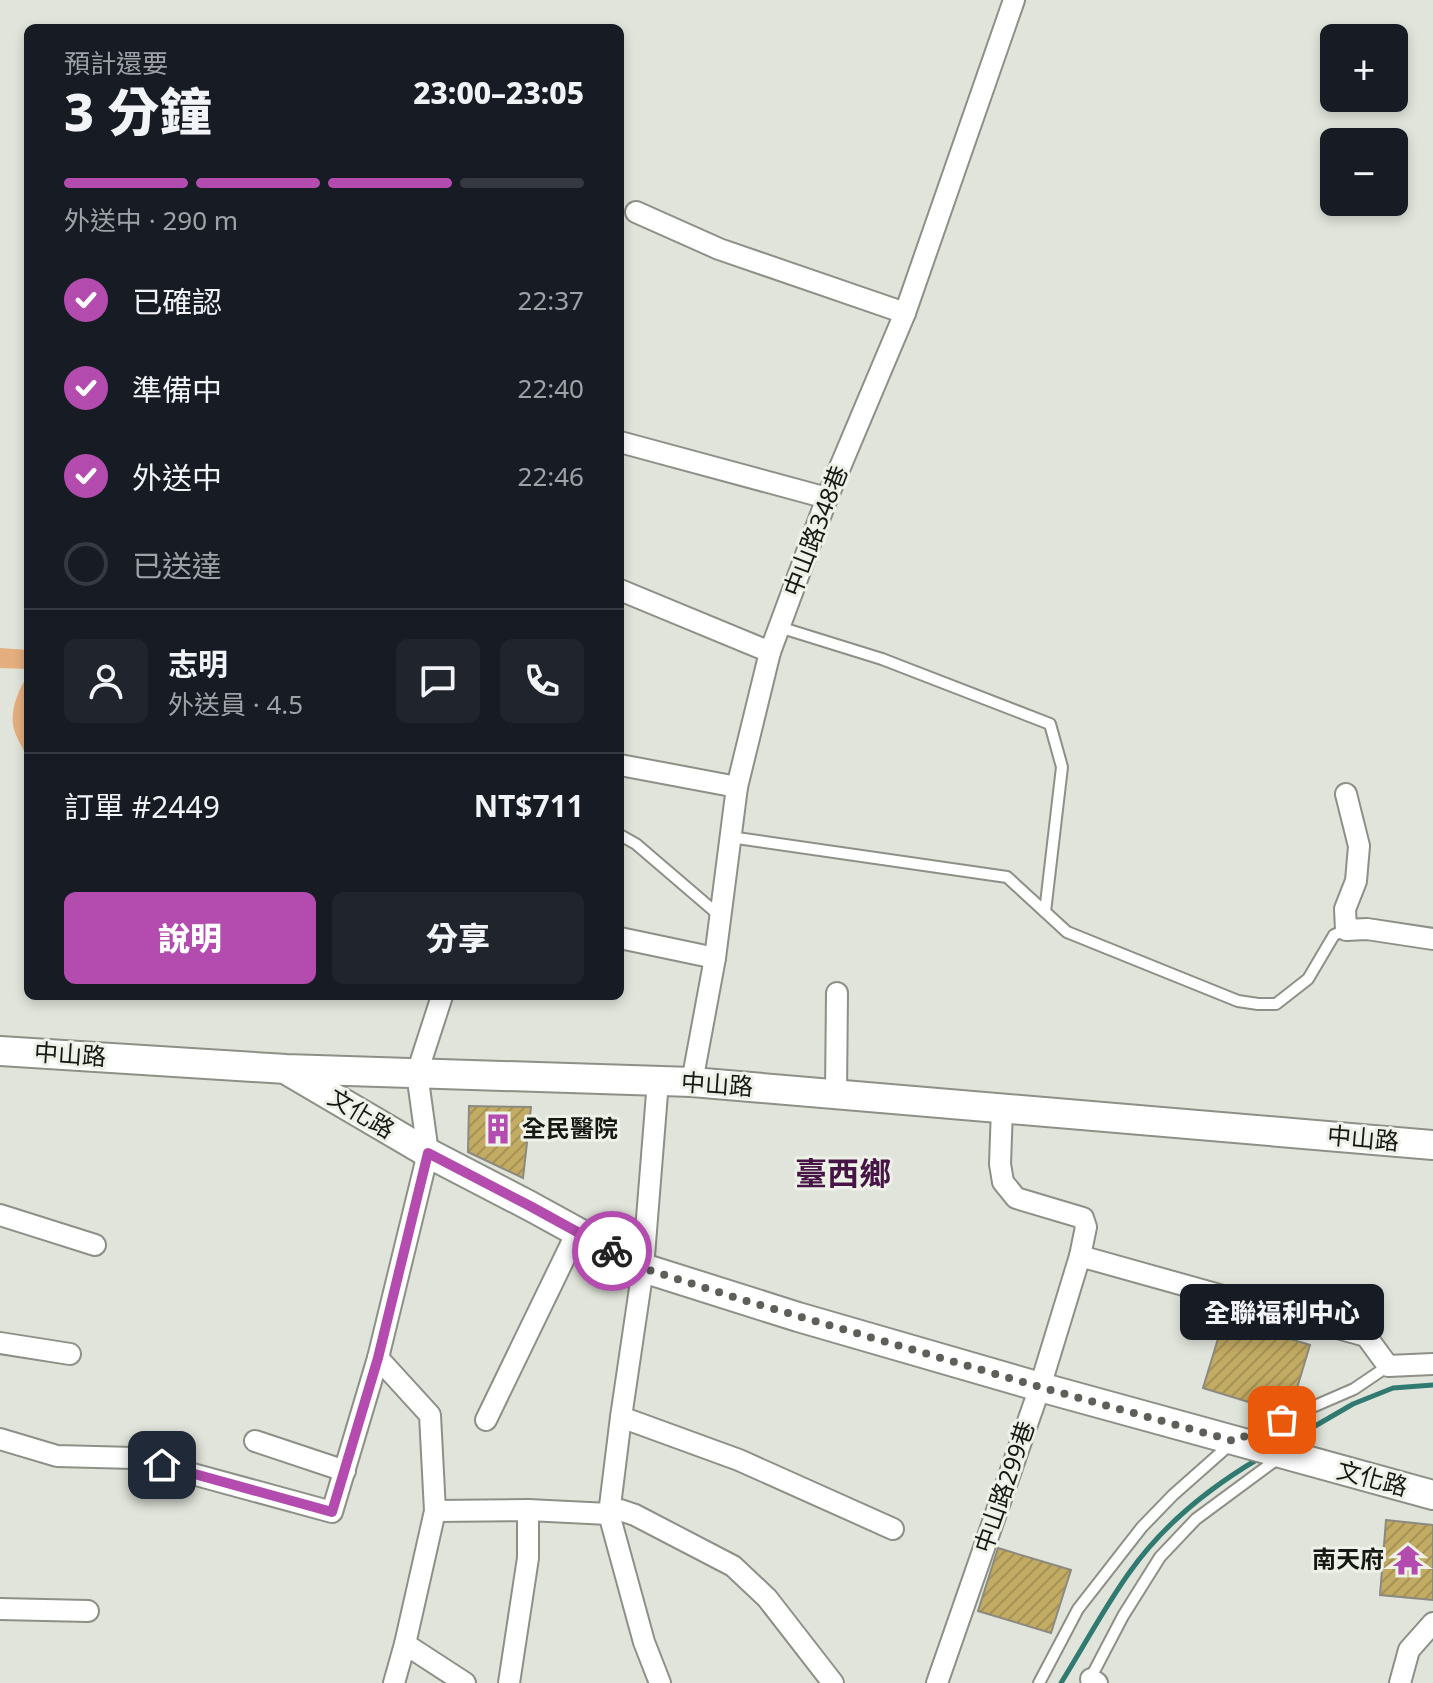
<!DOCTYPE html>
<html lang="zh-TW">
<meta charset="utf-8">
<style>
:root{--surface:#171b24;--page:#20242c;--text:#f1f3f6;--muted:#9ea1a6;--line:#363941;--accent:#b44cb0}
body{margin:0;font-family:"Noto Sans","Noto Sans TC",sans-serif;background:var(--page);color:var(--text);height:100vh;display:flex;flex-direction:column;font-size:30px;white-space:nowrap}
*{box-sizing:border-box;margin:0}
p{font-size:26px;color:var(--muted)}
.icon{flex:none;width:44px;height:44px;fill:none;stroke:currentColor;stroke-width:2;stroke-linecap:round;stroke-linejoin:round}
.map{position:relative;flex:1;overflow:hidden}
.panel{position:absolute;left:24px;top:24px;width:600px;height:976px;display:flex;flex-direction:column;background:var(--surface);border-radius:12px;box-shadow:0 4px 12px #0003}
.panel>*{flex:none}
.buttons{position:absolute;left:1320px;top:24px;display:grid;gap:16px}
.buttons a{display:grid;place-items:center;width:88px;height:88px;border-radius:12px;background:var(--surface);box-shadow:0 4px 12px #0003;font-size:40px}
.pin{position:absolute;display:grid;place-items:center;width:68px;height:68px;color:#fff;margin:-34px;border-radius:16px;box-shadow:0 4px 12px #0006}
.courier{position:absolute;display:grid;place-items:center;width:80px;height:80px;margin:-40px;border:6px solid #b44cb0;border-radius:50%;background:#fff;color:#222;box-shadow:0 2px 10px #0007}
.bubble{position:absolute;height:56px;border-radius:12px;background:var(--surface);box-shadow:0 4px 12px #0003;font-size:26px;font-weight:800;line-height:56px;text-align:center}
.summary em{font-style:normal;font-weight:800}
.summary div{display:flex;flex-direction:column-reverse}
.summary{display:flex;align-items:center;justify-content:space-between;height:136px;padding:0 40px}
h1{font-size:52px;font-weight:800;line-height:60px}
.bar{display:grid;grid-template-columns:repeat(4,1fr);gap:12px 8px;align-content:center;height:96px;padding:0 40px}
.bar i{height:10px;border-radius:6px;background:var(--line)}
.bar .active{background:var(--accent)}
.bar p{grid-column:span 4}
.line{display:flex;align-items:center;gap:20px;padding:0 40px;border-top:2px solid var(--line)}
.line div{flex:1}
.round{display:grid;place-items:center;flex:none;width:84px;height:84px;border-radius:12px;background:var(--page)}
ol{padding:0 40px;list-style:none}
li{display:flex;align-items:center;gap:24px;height:88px}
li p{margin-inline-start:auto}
li .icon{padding:8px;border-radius:50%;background:var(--accent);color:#fff;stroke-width:4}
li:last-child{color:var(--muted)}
li i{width:44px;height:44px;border:4px solid var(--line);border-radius:50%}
.primary-button{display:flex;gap:16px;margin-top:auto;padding:16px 40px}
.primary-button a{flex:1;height:92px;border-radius:12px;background:var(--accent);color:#fff;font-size:32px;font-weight:800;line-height:92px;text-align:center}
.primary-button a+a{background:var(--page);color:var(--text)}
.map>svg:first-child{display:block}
.grass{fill:#e5ae7e}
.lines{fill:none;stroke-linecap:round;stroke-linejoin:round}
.stream{stroke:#317a72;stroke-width:5}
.building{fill:url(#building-hatch);stroke:#8c8980;stroke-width:2}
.lane-casing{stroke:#8c9086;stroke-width:14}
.street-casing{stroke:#8c9086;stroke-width:24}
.secondary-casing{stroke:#8c9086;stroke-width:32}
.lane{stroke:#fff;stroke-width:10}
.street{stroke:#fff;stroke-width:20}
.secondary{stroke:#fff;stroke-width:28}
.done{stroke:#5d5f59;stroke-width:8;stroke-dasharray:0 14.4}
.route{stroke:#b44cb0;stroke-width:10}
.labels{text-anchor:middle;stroke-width:6;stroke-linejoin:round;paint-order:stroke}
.street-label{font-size:24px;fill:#161814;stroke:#edf1e7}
.poi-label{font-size:24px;font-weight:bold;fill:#161814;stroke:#edf1e7;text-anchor:start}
.district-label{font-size:32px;font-weight:bold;fill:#471545;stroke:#edf1e7}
</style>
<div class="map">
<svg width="1433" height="1683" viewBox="0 0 1433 1683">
<defs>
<pattern id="building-hatch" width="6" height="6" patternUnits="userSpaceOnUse" patternTransform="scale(2)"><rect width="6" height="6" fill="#c2ab63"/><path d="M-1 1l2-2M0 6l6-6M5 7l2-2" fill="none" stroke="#a69255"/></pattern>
</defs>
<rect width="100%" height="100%" fill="#e0e4da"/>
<!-- grass -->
<g class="grass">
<path d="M0,648L28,650V669L0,668Z"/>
<path d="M28,674V755L25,753C21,745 16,737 14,729C9,710 19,690 28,674Z"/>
</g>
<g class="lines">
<!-- stream -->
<g class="stream">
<path d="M1284,1444L1353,1404L1393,1388L1433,1385"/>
<path d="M1061,1683C1084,1646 1104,1608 1129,1573C1162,1526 1209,1488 1258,1459"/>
</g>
</g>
<!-- building -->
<g class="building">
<path d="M469,1106L531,1107L523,1178L468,1152Z"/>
<path d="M1224,1319L1310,1345L1291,1408L1281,1412L1203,1388Z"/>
<path d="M1386,1520L1433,1525V1600L1380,1595Z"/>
<path d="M998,1548L1071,1570L1051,1633L978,1611Z"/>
</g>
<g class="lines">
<!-- lane casing -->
<g class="lane-casing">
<g id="lane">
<path d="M779,627L882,659L1050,724L1062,767L1045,912"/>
<path d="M620,835L636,844L720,916"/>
<path d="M730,837L1007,877L1067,932L1238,1001L1258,1004H1276L1308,979L1334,935L1346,930"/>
<path d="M1089,1681L1123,1616L1160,1557L1196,1519L1280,1457"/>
<path d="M1039,1683L1078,1609L1142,1527L1173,1495L1234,1441L1354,1389L1388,1366"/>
</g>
</g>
<!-- street casing -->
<g class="street-casing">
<g id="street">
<path d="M636,212L719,249L905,313"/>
<path d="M620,442L827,498"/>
<path d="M620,590L770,652"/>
<path d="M620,765L737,787"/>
<path d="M1346,794L1359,846L1356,881L1345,909L1346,930L1367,929L1433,939"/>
<path d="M620,938L715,958"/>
<path d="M658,1081L643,1268L621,1417L609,1514L644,1642L660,1683"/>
<path d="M692,1082L715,958L737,787L770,652L827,498L905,313L1014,0"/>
<path d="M836,1094L837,993"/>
<path d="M0,1215L95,1245"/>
<path d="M1080,1256L1366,1336L1388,1366L1433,1364"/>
<path d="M0,1343L70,1354"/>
<path d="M378,1358L430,1415L435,1511L405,1644L394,1683"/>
<path d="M621,1417L739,1460L893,1529"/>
<path d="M486,1420L577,1232"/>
<path d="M0,1439L57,1456L134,1458L332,1512L378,1358L428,1153L417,1073L442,996"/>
<path d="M255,1441L345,1471"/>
<path d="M435,1511L528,1510L609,1514L620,1510L635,1515L733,1566L767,1598L833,1683"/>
<path d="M0,1609L88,1611"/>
<path d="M405,1644L465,1683"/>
<path d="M1091,1679L1097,1683"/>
<path d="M509,1683L528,1558V1510"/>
<path d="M937,1683L1040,1387L1080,1256L1086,1227L1083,1218L1016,1198L1003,1182L1000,1164L1002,1108"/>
<path d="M1400,1683L1409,1650L1433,1623"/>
</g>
</g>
<!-- secondary casing -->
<g class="secondary-casing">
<g id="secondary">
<path d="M0,1051L286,1069L692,1082L1433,1145"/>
<path d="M290,1072L428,1153L530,1206L643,1268L798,1317L1040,1387L1433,1495"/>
</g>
</g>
<!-- lane -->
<use href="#lane" class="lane"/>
<!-- street -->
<use href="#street" class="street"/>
<!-- secondary -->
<use href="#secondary" class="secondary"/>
</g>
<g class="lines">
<!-- done -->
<path class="done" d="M612,1251L643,1268L740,1299L1040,1387L1234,1441L1282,1420"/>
<!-- route -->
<path class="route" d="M162,1465L332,1512L378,1358L428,1153L530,1206L612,1251"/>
</g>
<!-- icons -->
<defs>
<g id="building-bare" transform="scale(2.4)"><path d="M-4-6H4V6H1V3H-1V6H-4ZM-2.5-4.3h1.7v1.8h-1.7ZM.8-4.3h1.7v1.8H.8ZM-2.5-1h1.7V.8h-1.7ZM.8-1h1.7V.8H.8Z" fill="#b44cb0" stroke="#edf1e7" stroke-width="2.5" paint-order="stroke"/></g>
<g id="temple-bare" transform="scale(2.4)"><path d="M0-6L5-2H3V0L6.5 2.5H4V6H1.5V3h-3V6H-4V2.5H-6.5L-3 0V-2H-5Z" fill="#b44cb0" stroke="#edf1e7" stroke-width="2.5" paint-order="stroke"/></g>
</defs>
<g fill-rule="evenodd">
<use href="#building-bare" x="498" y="1129"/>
<use href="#temple-bare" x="1408" y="1560"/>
</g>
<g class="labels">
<!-- street labels -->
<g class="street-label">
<text transform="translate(816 531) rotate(-69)" y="8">中山路348巷</text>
<text transform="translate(70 1055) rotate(4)" y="8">中山路</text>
<text transform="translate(717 1085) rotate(4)" y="8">中山路</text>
<text transform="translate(361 1114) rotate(31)" y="8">文化路</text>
<text transform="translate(1363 1139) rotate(5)" y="8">中山路</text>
<text transform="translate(1372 1479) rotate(15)" y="8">文化路</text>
<text transform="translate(1005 1487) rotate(-71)" y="8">中山路299巷</text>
</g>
<!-- poi labels -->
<g class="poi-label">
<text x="522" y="1137">全民醫院</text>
<text x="1384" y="1568" text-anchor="end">南天府</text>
</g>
<!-- district labels -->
<g class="district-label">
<text x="843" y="1185">臺西鄉</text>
</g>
</g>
</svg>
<div class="buttons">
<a>+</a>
<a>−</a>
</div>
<div class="pin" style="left:1282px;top:1420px;background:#ea580c"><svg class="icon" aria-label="bag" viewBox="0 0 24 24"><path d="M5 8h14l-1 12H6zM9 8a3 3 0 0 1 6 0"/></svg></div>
<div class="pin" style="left:162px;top:1465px;background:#1f2937"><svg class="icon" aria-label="home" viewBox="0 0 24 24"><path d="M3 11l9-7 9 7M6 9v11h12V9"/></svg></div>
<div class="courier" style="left:612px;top:1251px"><svg class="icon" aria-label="bike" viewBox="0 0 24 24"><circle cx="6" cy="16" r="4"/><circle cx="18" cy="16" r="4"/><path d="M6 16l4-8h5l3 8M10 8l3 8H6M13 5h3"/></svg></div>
<div class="bubble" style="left:1180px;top:1284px;width:204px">全聯福利中心</div>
<section class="panel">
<div class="summary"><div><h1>3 分鐘</h1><p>預計還要</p></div><em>23:00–23:05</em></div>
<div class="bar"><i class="active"></i><i class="active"></i><i class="active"></i><i></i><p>外送中 · 290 m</p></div>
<ol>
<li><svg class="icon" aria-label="check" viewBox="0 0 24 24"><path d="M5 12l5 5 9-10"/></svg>已確認<p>22:37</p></li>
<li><svg class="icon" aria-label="check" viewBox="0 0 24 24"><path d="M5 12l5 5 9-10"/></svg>準備中<p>22:40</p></li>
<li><svg class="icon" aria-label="check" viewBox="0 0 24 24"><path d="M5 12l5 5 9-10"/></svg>外送中<p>22:46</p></li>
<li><i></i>已送達</li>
</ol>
<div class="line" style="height:144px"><a class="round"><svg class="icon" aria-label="person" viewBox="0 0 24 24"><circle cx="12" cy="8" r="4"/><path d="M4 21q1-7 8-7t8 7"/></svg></a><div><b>志明</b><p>外送員 · 4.5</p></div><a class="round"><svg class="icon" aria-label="chat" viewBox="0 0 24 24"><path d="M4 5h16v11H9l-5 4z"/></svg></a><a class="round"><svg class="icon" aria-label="phone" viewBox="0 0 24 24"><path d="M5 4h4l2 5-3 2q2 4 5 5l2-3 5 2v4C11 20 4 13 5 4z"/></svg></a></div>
<div class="line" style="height:104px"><div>訂單 #2449</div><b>NT$711</b></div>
<div class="primary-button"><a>說明</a><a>分享</a></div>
</section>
</div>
